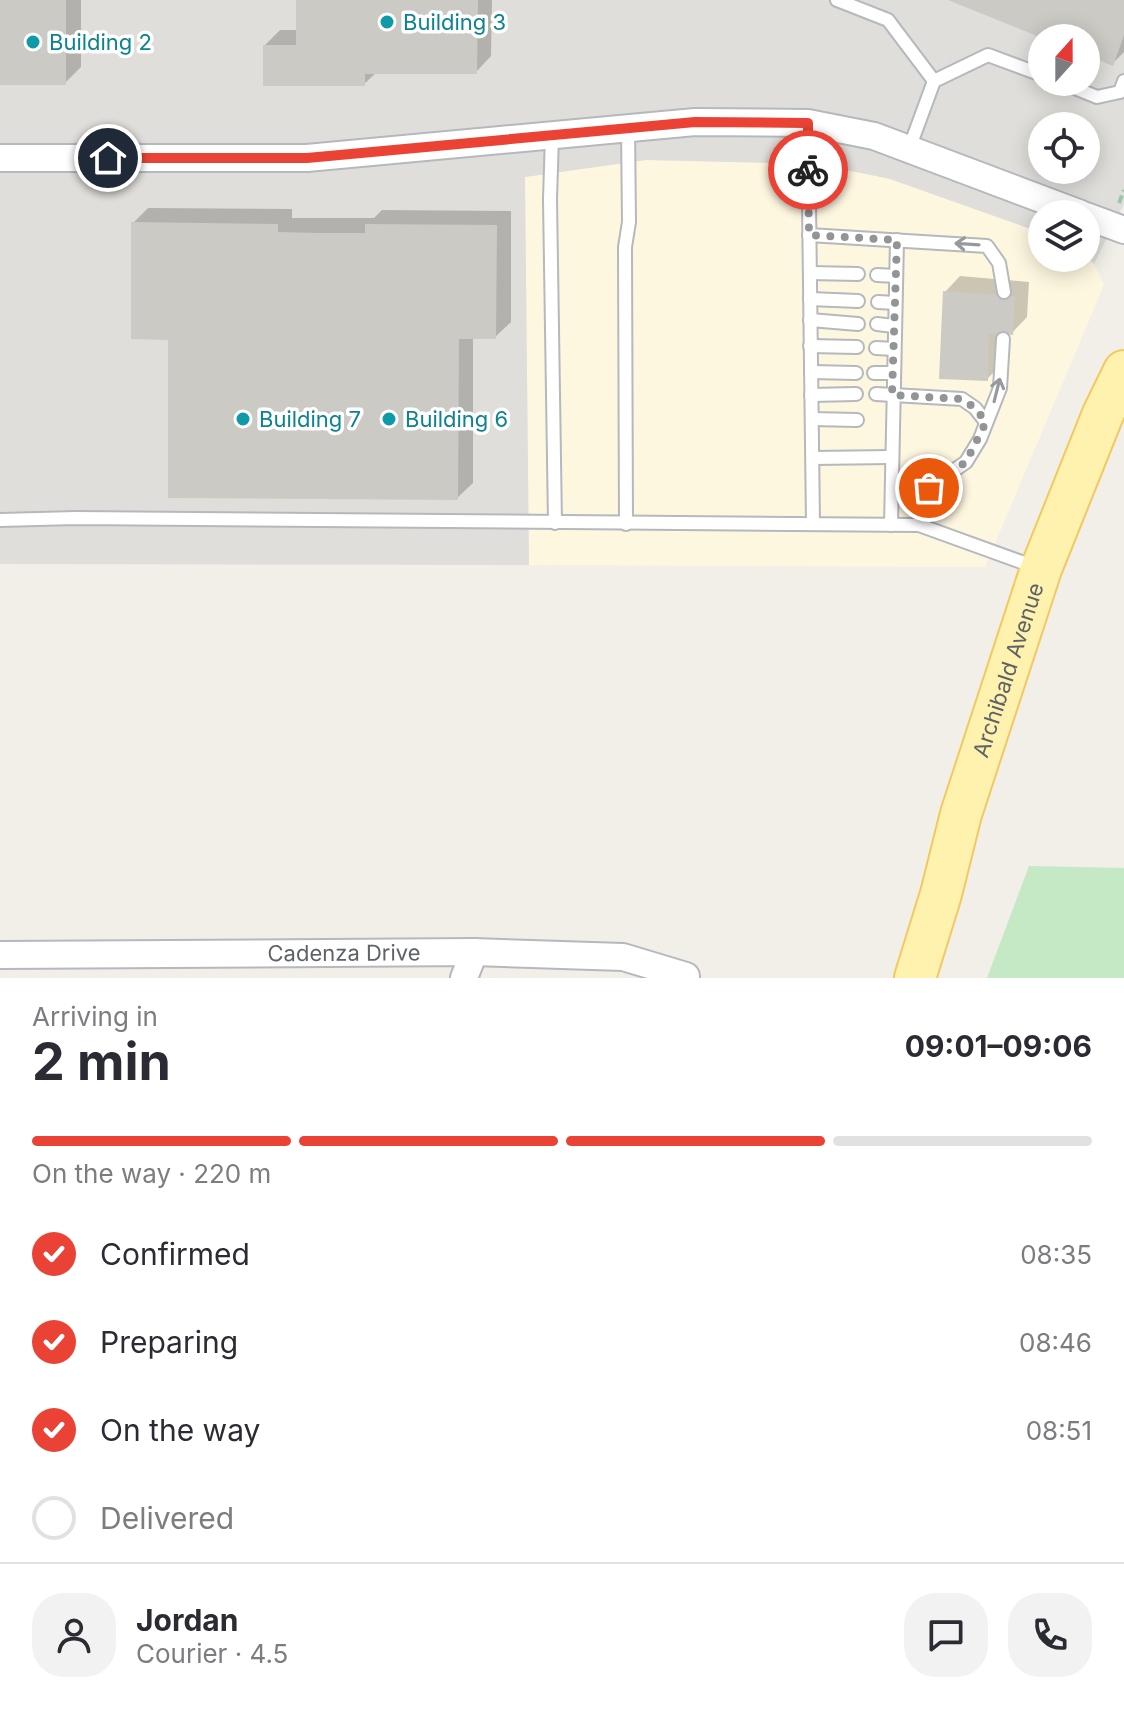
<!DOCTYPE html>
<meta charset="utf-8">
<style>
:root{--surface:#fff;--page:#f2f2f3;--text:#2b2b33;--muted:#7c7c81;--line:#e1e1e2;--accent:#ea4335}
body{margin:0;font-family:Inter,sans-serif;background:var(--page);color:var(--text);height:100vh;display:flex;flex-direction:column;font-size:30px;white-space:nowrap}
*{box-sizing:border-box;margin:0}
p{font-size:26px;color:var(--muted)}
.icon{flex:none;width:44px;height:44px;fill:none;stroke:currentColor;stroke-width:2;stroke-linecap:round;stroke-linejoin:round}
.map{position:relative;height:978px;overflow:hidden}
.panel{display:flex;flex-direction:column;background:var(--surface);flex:1}
.panel>*{flex:none}
.needle{width:52px;rotate:21deg}
.buttons{position:absolute;left:1028px;top:24px;display:grid;gap:16px}
.buttons a{display:grid;place-items:center;width:72px;height:72px;border-radius:50%;background:var(--surface);box-shadow:0 4px 20px #0003;font-size:40px}
.pin{position:absolute;display:grid;place-items:center;width:68px;height:68px;color:#fff;margin:-34px;border:4px solid #fff;border-radius:50%;box-shadow:0 2px 8px #0007}
.courier{position:absolute;display:grid;place-items:center;width:80px;height:80px;margin:-40px;border:6px solid #ea4335;border-radius:50%;background:#fff;color:#222;box-shadow:0 2px 10px #0007}
.headline em{font-style:normal;font-weight:700}
.headline div{display:flex;flex-direction:column-reverse}
.headline{display:flex;align-items:center;justify-content:space-between;height:136px;padding:0 32px}
h1{font-size:52px;font-weight:700;line-height:60px}
.bar{display:grid;grid-template-columns:repeat(4,1fr);gap:12px 8px;align-content:center;height:96px;padding:0 32px}
.bar i{height:10px;border-radius:6px;background:var(--line)}
.bar .selected{background:var(--accent)}
.bar p{grid-column:span 4}
.line{display:flex;align-items:center;gap:20px;padding:0 32px;border-top:2px solid var(--line)}
.line div{flex:1}
.round{display:grid;place-items:center;flex:none;width:84px;height:84px;border-radius:32px;background:var(--page)}
ol{padding:0 32px;list-style:none}
li{display:flex;align-items:center;gap:24px;height:88px}
li p{margin-inline-start:auto}
li .icon{padding:8px;border-radius:50%;background:var(--accent);color:#fff;stroke-width:4}
li:last-child{color:var(--muted)}
li i{width:44px;height:44px;border:4px solid var(--line);border-radius:50%}
.map>svg:first-child{display:block}
.commercial{fill:#fef7e0}
.industrial{fill:#e0deda;fill-rule:evenodd}
.green{fill:#c5e8c5}
.shadow{fill:#0003}
.building{fill:#cccac5}
.lines{fill:none;stroke-linecap:round;stroke-linejoin:round}
.lane-casing{stroke:#b5b8bc;stroke-width:16}
.street-casing{stroke:#b5b8bc;stroke-width:30}
.primary-casing{stroke:#f2c960;stroke-width:44}
.path{stroke:#9cc7a9;stroke-width:4;stroke-dasharray:8 4;stroke-linecap:butt}
.lane{stroke:#fff;stroke-width:12}
.street{stroke:#fff;stroke-width:26}
.primary{stroke:#fff2af;stroke-width:40}
.oneway{stroke:#979a9d}
.done{stroke:#929495;stroke-width:8;stroke-dasharray:0 14.4}
.route{stroke:#ea4335;stroke-width:10}
.culture-dot{fill:#0f9aa8;stroke:#fff;stroke-width:3}
.labels{text-anchor:middle;stroke-width:7;stroke-linejoin:round;paint-order:stroke}
.culture-label{font-size:22px;fill:#0d838f;stroke:#fff;text-anchor:start}
.street-label{font-size:22px;fill:#5f6368;stroke:#fff}
</style>
<div class="map">
<svg width="1124" height="978" viewBox="0 0 1124 978">
<rect width="100%" height="100%" fill="#f1efe8"/>
<!-- commercial -->
<path class="commercial" d="M646,160L817,164L890,179L1042,233V258L1086,256L1094,264L1104,285L985,567L529,565L525,177Z"/>
<!-- industrial -->
<path class="industrial" d="M0,0H1124V204L1094,264L1086,256V214H1042V233L890,179L817,164L646,160L525,177L529,565L0,564ZM1042,38H1086V82H1042ZM1042,126H1086V170H1042Z"/>
<!-- green -->
<path class="green" d="M1029,866L1124,868V978H987Z"/>
<!-- shadow -->
<g class="shadow">
<path d="M0,0H81V67L65,83H0Z"/>
<path d="M298,0H492L491,56L476,72H377L364,84L265,45L280,30H298Z"/>
<path d="M953,0H1124V52L1112,64L1086,53V38H1048Z"/>
<path d="M148,208L292,209V218H374L382,210L511,211V322L495,337H473V483L457,498L133,223Z"/>
<path d="M960,276L1029,282L1027,317L1012,333L1003,332L1002,364L987,379L945,292Z"/>
</g>
<!-- building -->
<g class="building">
<rect x="0" y="0" width="66" height="85"/>
<path d="M296,0H478L477,74H365V86H263V45H296Z"/>
<path d="M948,0H1124V35L1113,66L1086,55V38H1042Z"/>
<path d="M131,222L278,224V232L318,233H365V224L497,225L496,339H459L458,500L168,498V340L131,339Z"/>
<path d="M943,291L1015,296L1013,335L989,333L988,381L939,379Z"/>
</g>
<g class="lines">
<!-- lane casing -->
<g class="lane-casing">
<g id="lane">
<path d="M837,0L888,20L934,81"/>
<path d="M1060,82L1097,97L1120,92L1124,81"/>
<path d="M808,123L813,524"/>
<path d="M552,135L550,199L555,523"/>
<path d="M909,149L934,81L988,55L1042,75"/>
<path d="M809,235L987,246L999,263L1004,292"/>
<path d="M810,273L858,274"/>
<path d="M877,275L896,276"/>
<path d="M810,299L858,301"/>
<path d="M878,302L895,303"/>
<path d="M810,320L858,324"/>
<path d="M877,324L894,326"/>
<path d="M810,346L857,347"/>
<path d="M876,348L894,349"/>
<path d="M811,372L856,373"/>
<path d="M874,373H893"/>
<path d="M876,394L962,399L975,408L986,422"/>
<path d="M811,395L856,394"/>
<path d="M812,419L857,420"/>
<path d="M813,458L891,457"/>
<path d="M893,495L929,488L966,462L980,439L1000,388L1003,339"/>
<path d="M0,520L76,518L919,525L1038,568"/>
<path d="M626,524L625,247L629,222L628,128"/>
<path d="M891,525L897,240"/>
</g>
</g>
<!-- street casing -->
<g class="street-casing">
<g id="street">
<path d="M0,158H307L695,122L808,123L874,136L1081,214"/>
<path d="M1086,216L1124,230"/>
<path id="s1" d="M0,955L474,952L623,957L686,976V978"/>
<path d="M464,978L474,952"/>
</g>
</g>
<!-- primary casing -->
<g class="primary-casing">
<g id="primary">
<path id="s2" d="M915,978L941,894L961,814L1041,569L1103,414L1124,371"/>
</g>
</g>
<!-- path -->
<path class="path" d="M1119,203L1124,190"/>
<!-- lane -->
<use href="#lane" class="lane"/>
<!-- street -->
<use href="#street" class="street"/>
<!-- primary -->
<use href="#primary" class="primary"/>
</g>
<!-- one-way arrows -->
<defs><path id="oneway-shaft" d="M-6 0H5M1.5-3L5.5 0L1.5 3" fill="none" stroke-width="1.6" stroke-linecap="round" stroke-linejoin="round" transform="scale(2)"/></defs>
<g class="oneway">
<use href="#oneway-shaft" transform="translate(967 244) rotate(-176)"/>
<use href="#oneway-shaft" transform="translate(997 390) rotate(-76)"/>
</g>
<g class="lines">
<!-- done -->
<path class="done" d="M808,170L809,235L897,240L892,395L962,399L975,408L986,422L966,462L929,488"/>
<!-- route -->
<path class="route" d="M108,158H307L695,122L808,123V170"/>
</g>
<!-- markers -->
<g class="culture-dot">
<circle cx="387" cy="22" r="8"/>
<circle cx="33" cy="42" r="8"/>
<circle cx="243" cy="419" r="8"/>
<circle cx="389" cy="419" r="8"/>
</g>
<g class="labels">
<!-- culture labels -->
<g class="culture-label">
<text x="403" y="30">Building 3</text>
<text x="49" y="50">Building 2</text>
<text x="259" y="427">Building 7</text>
<text x="405" y="427">Building 6</text>
</g>
<!-- street labels -->
<g class="street-label">
<text dy="8" stroke="none"><textPath href="#s2" startOffset="322">Archibald Avenue</textPath></text>
<text dy="8" stroke="none"><textPath href="#s1" startOffset="344">Cadenza Drive</textPath></text>
</g>
</g>
</svg>
<div class="buttons">
<a><svg class="needle" viewBox="-14 -14 28 28"><path d="M0-13l5 13h-10z" fill="#e53935"/><path d="M0 13l5-13h-10z" fill="#7c7c81"/></svg></a>
<a><svg class="icon" aria-label="locate" viewBox="0 0 24 24"><circle cx="12" cy="12" r="6"/><path d="M12 2v4M12 18v4M2 12h4M18 12h4"/></svg></a>
<a><svg class="icon" aria-label="layers" viewBox="0 0 24 24"><path d="M12 4l9 5-9 5-9-5zM3 14l9 5 9-5"/></svg></a>
</div>
<div class="pin" style="left:929px;top:488px;background:#ea580c"><svg class="icon" aria-label="bag" viewBox="0 0 24 24"><path d="M5 8h14l-1 12H6zM9 8a3 3 0 0 1 6 0"/></svg></div>
<div class="pin" style="left:108px;top:158px;background:#1f2937"><svg class="icon" aria-label="home" viewBox="0 0 24 24"><path d="M3 11l9-7 9 7M6 9v11h12V9"/></svg></div>
<div class="courier" style="left:808px;top:170px"><svg class="icon" aria-label="bike" viewBox="0 0 24 24"><circle cx="6" cy="16" r="4"/><circle cx="18" cy="16" r="4"/><path d="M6 16l4-8h5l3 8M10 8l3 8H6M13 5h3"/></svg></div>
</div>
<section class="panel">
<div class="headline"><div><h1>2 min</h1><p>Arriving in</p></div><em>09:01–09:06</em></div>
<div class="bar"><i class="selected"></i><i class="selected"></i><i class="selected"></i><i></i><p>On the way · 220 m</p></div>
<ol>
<li><svg class="icon" aria-label="check" viewBox="0 0 24 24"><path d="M5 12l5 5 9-10"/></svg>Confirmed<p>08:35</p></li>
<li><svg class="icon" aria-label="check" viewBox="0 0 24 24"><path d="M5 12l5 5 9-10"/></svg>Preparing<p>08:46</p></li>
<li><svg class="icon" aria-label="check" viewBox="0 0 24 24"><path d="M5 12l5 5 9-10"/></svg>On the way<p>08:51</p></li>
<li><i></i>Delivered</li>
</ol>
<div class="line" style="height:144px"><a class="round"><svg class="icon" aria-label="person" viewBox="0 0 24 24"><circle cx="12" cy="8" r="4"/><path d="M4 21q1-7 8-7t8 7"/></svg></a><div><b>Jordan</b><p>Courier · 4.5</p></div><a class="round"><svg class="icon" aria-label="chat" viewBox="0 0 24 24"><path d="M4 5h16v11H9l-5 4z"/></svg></a><a class="round"><svg class="icon" aria-label="phone" viewBox="0 0 24 24"><path d="M5 4h4l2 5-3 2q2 4 5 5l2-3 5 2v4C11 20 4 13 5 4z"/></svg></a></div>
</section>
